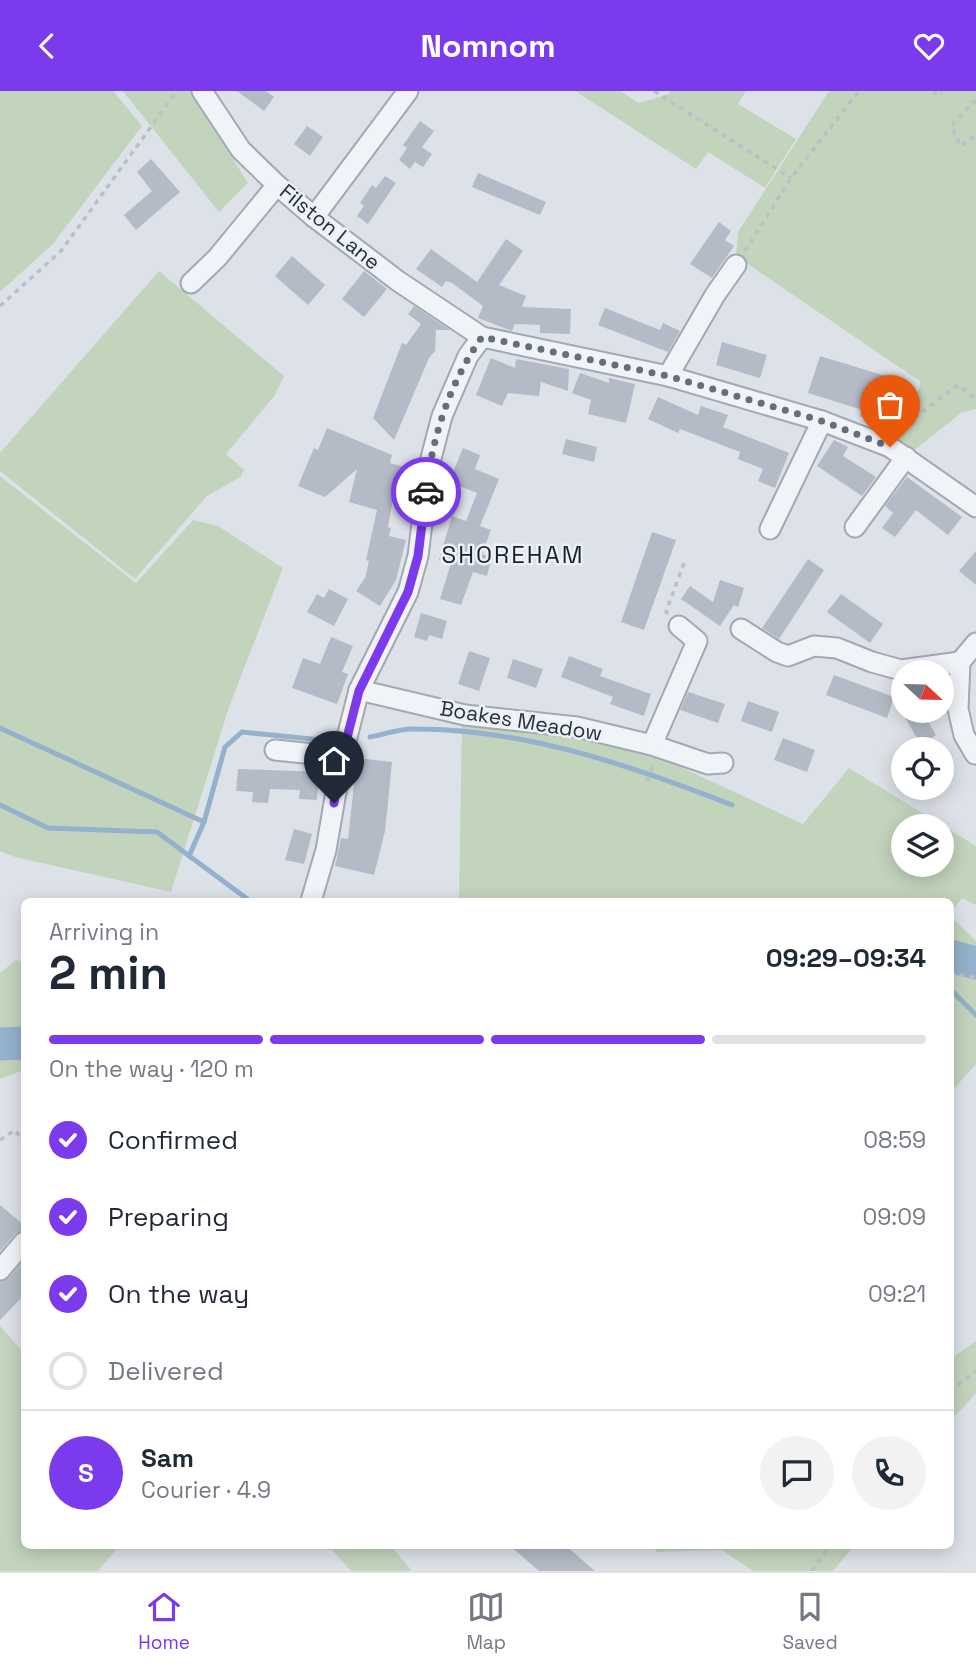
<!DOCTYPE html>
<meta charset="utf-8">
<style>
:root{--surface:#fff;--page:#f2f2f3;--text:#1f2937;--muted:#747a83;--line:#e0e1e3;--accent:#7c3aed}
body{margin:0;font-family:"Space Grotesk",sans-serif;background:var(--page);color:var(--text);height:100vh;display:flex;flex-direction:column;font-size:26px;white-space:nowrap}
*{box-sizing:border-box;margin:0}
p{font-size:23px;color:var(--muted)}
.icon{flex:none;width:38px;height:38px;fill:none;stroke:currentColor;stroke-width:2;stroke-linecap:round;stroke-linejoin:round}
.map{position:relative;flex:1;overflow:hidden}
.side{position:absolute;left:21px;top:807px;width:933px;height:651px;display:flex;flex-direction:column;background:var(--surface);border-radius:10px;box-shadow:0 4px 18px #0003}
.side>*{flex:none}
.needle{width:46px;rotate:112deg}
.tools{position:absolute;left:891px;top:569px;display:grid;gap:14px}
.tools a{display:grid;place-items:center;width:63px;height:63px;border-radius:50%;background:var(--surface);box-shadow:0 4px 18px #0003;font-size:35px}
.pin{position:absolute;display:grid;place-items:center;width:60px;height:60px;color:#fff;margin:-72px -30px;border-radius:50% 50% 50% 0;rotate:-45deg;box-shadow:0 0 7px #0007}
.pin .icon{rotate:45deg}
.courier{position:absolute;display:grid;place-items:center;width:70px;height:70px;margin:-35px;border:5px solid #7c3aed;border-radius:50%;background:#fff;color:#222;box-shadow:0 2px 9px #0007}
.headline em{font-style:normal;font-weight:800}
.headline div{display:flex;flex-direction:column-reverse}
.headline{display:flex;align-items:center;justify-content:space-between;height:119px;padding:0 28px}
h1{font-size:46px;font-weight:800;line-height:52px}
.bar{display:grid;grid-template-columns:repeat(4,1fr);gap:10px 7px;align-content:center;height:84px;padding:0 28px}
.bar i{height:9px;border-radius:5px;background:var(--line)}
.bar .current{background:var(--accent)}
.bar p{grid-column:span 4}
.line{display:flex;align-items:center;gap:18px;padding:0 28px;border-top:2px solid var(--line)}
.line div{flex:1}
.round{display:grid;place-items:center;flex:none;width:74px;height:74px;border-radius:37px;background:var(--page)}
ol{padding:0 28px;list-style:none}
li{display:flex;align-items:center;gap:21px;height:77px}
li p{margin-inline-start:auto}
li .icon{padding:7px;border-radius:50%;background:var(--accent);color:#fff;stroke-width:4}
li:last-child{color:var(--muted)}
li i{width:38px;height:38px;border:4px solid var(--line);border-radius:50%}
header{display:flex;justify-content:space-between;align-items:center;height:91px;padding:0 28px;background:var(--accent);color:#fff;font-size:32px;font-weight:800}
.menu{display:flex;justify-content:space-around;align-items:center;height:98px;border-top:2px solid var(--line);background:var(--surface);font-size:19px;color:var(--muted)}
.menu a{display:grid;justify-items:center;gap:4px}
.menu .current{color:var(--accent)}
.map>svg:first-child{display:block}
.green{fill:#c3d4bd;fill-rule:evenodd}
.lines{fill:none;stroke-linecap:round;stroke-linejoin:round}
.stream{stroke:#94b1cd;stroke-width:5}
.river{stroke:#94b1cd;stroke-width:33}
.building{fill:#b4bbc6}
.minor-casing{stroke:#a2a9b3;stroke-width:23}
.path{stroke:#bbc0c8;stroke-width:3.5;stroke-dasharray:5 5;stroke-linecap:butt}
.minor{stroke:#f0f3f7;stroke-width:19}
.done{stroke:#656e7c;stroke-width:7;stroke-dasharray:0 12.6}
.route{stroke:#7c3aed;stroke-width:9}
.labels{text-anchor:middle;stroke-width:5;stroke-linejoin:round;paint-order:stroke}
.street-label{font-size:21px;fill:#253041;stroke:#edf1f6}
.quarter-label{font-size:24px;letter-spacing:2px;fill:#172132;stroke:#edf1f6}
</style>
<header><svg class="icon" aria-label="back" viewBox="0 0 24 24"><path d="M15 5l-7 7 7 7"/></svg>Nomnom<svg class="icon" aria-label="heart" viewBox="0 0 24 24"><path d="M12 20l-8-8c-3-5 5-10 8-4 3-6 11-1 8 4z"/></svg></header>
<div class="map">
<svg width="976" height="1480" viewBox="0 0 976 1480">
<rect width="100%" height="100%" fill="#dde2e9"/>
<!-- green -->
<g class="green">
<path d="M0,0H113L142,35L53,153L0,201Z"/>
<path d="M123,0H191L248,92L219,121Z"/>
<path d="M575,0H620L639,12L669,3V0H746L738,13L796,48L765,97L708,61L696,78Z"/>
<path d="M829,0H976V318L961,322L916,358L897,354L921,291L736,165L738,141Z"/>
<path d="M159,180L284,285L275,304L226,363L244,379L240,386L207,405L135,488L0,380V362Z"/>
<path d="M0,385L136,492L193,429L218,435L283,477L229,616L171,801L15,766L0,760Z"/>
<path d="M462,632L575,643L670,671L803,733L849,677L976,755V814L962,807L950,823V810H459ZM903,735H942V774H903Z"/>
<path d="M950,824L976,850V973L950,1002Z"/>
<path d="M16,869L24,871V979L0,988V882Z"/>
<path d="M0,1235L24,1262V1454H120L98,1480H0Z"/>
<path d="M976,1250V1302L950,1331V1268Z"/>
<path d="M328,1454H390L412,1480H351Z"/>
<path d="M655,1454H855L833,1480H753L722,1459L656,1461Z"/>
</g>
<g class="lines">
<!-- stream -->
<g class="stream">
<path d="M0,637L204,731"/>
<path d="M370,646C383,644 398,638 411,638C522,637 630,674 732,714"/>
<path d="M0,714L48,737L157,741L250,810"/>
<path d="M189,765L204,731L225,656L242,641L332,650"/>
<path d="M950,898L976,924"/>
</g>
<!-- river -->
<g class="river">
<path d="M950,865L976,872"/>
<path d="M0,953L24,952"/>
</g>
</g>
<!-- building -->
<g class="building">
<path d="M237,0H266L274,6L264,20Z"/>
<path d="M420,30L434,40L422,56L432,63L423,76L415,71L410,78L399,69L407,57L403,54Z"/>
<path d="M307,35L323,46L310,65L294,53Z"/>
<path d="M151,68L180,101L136,139L124,124L152,100L137,81Z"/>
<path d="M478,82L546,111L540,124L472,96Z"/>
<path d="M385,85L396,92L368,133L357,125L364,115L360,112L372,94L376,97Z"/>
<path d="M719,131L731,140L725,149L734,155L712,187L690,173Z"/>
<path d="M506,148L523,160L499,194L526,205L522,216L571,218L570,243L540,242V234L515,233L512,240L478,227L483,215L452,192L446,190L442,196L416,178L431,158L477,191Z"/>
<path d="M292,165L325,194L308,214L275,185Z"/>
<path d="M364,180L387,198L364,226L342,208Z"/>
<path d="M414,215L450,239H436L435,260L429,267L394,349L373,327L402,252L406,254L421,233L408,223Z"/>
<path d="M605,217L660,239L663,232L680,240L668,261L598,234Z"/>
<path d="M722,251L767,264L760,287L716,274Z"/>
<path d="M820,265L889,286L887,293L905,299L897,323L871,315L869,321L808,302Z"/>
<path d="M491,267L515,277L516,268L569,278L568,300L541,291L539,305L508,302L502,315L476,304Z"/>
<path d="M580,282L609,292V287L635,293L626,332L588,323L591,309L572,302Z"/>
<path d="M658,306L698,324L701,315L728,324L723,336L789,362L775,397L758,390L763,378L738,368L740,361L680,338L678,342L648,328Z"/>
<path d="M327,337L392,364L390,372L408,377L402,405L394,403L388,436L391,437L389,445L406,449L396,489L380,515L356,500L365,487L369,470L366,469L377,419L349,411L357,378L325,406L298,395L314,357L318,359Z"/>
<path d="M566,348L597,356L594,371L562,363Z"/>
<path d="M834,349L848,356L843,365L876,386L862,405L817,375Z"/>
<path d="M463,357L480,364L475,378L499,388L480,435L491,439L482,463L492,466L487,485L473,481L461,514L440,508L451,472L439,469L452,425L466,430L477,402L449,391Z"/>
<path d="M907,386L962,426L948,444L916,419L895,446L882,437L893,422L885,415Z"/>
<path d="M652,441L676,449L644,539L621,531Z"/>
<path d="M976,460V494L959,480Z"/>
<path d="M808,468L824,479L779,548L762,537Z"/>
<path d="M720,489L744,497L738,516L734,514L720,535L681,508L690,495L713,511Z"/>
<path d="M329,498L348,508L334,535L307,521L317,503L324,507Z"/>
<path d="M841,503L883,533L870,552L827,521Z"/>
<path d="M421,522L447,530L442,548L429,544L427,550L414,546Z"/>
<path d="M331,546L353,555L342,581L348,583L337,613L292,597L303,567L320,573Z"/>
<path d="M469,560L490,567L479,600L458,593Z"/>
<path d="M569,565L603,578L600,585L651,603L644,625L610,613L613,606L561,586Z"/>
<path d="M513,568L543,578L536,597L507,587Z"/>
<path d="M834,584L894,606L887,627L826,604Z"/>
<path d="M688,601L725,613L718,632L680,619Z"/>
<path d="M748,610L779,621L772,641L741,630Z"/>
<path d="M914,620H922L936,644L921,654L904,625Z"/>
<path d="M783,647L815,659L807,681L774,669Z"/>
<path d="M357,667L392,671L385,740L374,784L335,775L341,747L348,748Z"/>
<path d="M238,678L319,681L317,709L299,708L300,699L270,698L268,712L252,711L253,701L236,700Z"/>
<path d="M294,738L312,743L304,773L285,769Z"/>
<path d="M0,1114L24,1134V1139L15,1143L0,1160Z"/>
<path d="M24,1169V1204L0,1229V1191L9,1187Z"/>
<path d="M509,1454H565L595,1480H539Z"/>
</g>
<g class="lines">
<!-- minor casing -->
<g class="minor-casing">
<g id="minor">
<path d="M202,0L241,59L277,94L314,126L398,190L482,246L668,285L822,330L890,356L976,416"/>
<path d="M314,126L408,0"/>
<path d="M191,192L217,167L277,94"/>
<path d="M668,285L715,204L736,174"/>
<path d="M855,436L906,366"/>
<path d="M770,438L822,330"/>
<path d="M741,538L777,561L788,565L814,555L837,557L872,571L901,579L960,571"/>
<path d="M359,599L465,624L577,636L652,654L708,673L723,672"/>
<path d="M652,654L697,550L679,535"/>
<path d="M275,659L342,666"/>
<path d="M975,663L964,644L958,618L960,571L976,552"/>
<path d="M311,810L326,759L342,666L359,599L408,501L418,465L429,375L442,325L468,265L482,246"/>
<path d="M0,1179L24,1151"/>
</g>
</g>
<!-- path -->
<g class="path">
<path d="M654,0L791,87"/>
<path d="M933,0L937,4L941,0"/>
<path d="M976,9L951,35L961,55L976,44"/>
<path d="M745,160L791,87L859,0"/>
<path d="M0,215L61,160L177,0"/>
<path d="M870,319L898,328V338"/>
<path d="M860,324L884,323"/>
<path d="M898,328L907,302"/>
<path d="M898,339L958,294L976,308"/>
<path d="M668,523L666,521L685,469"/>
<path d="M647,690L654,672"/>
<path d="M950,881L976,887"/>
<path d="M0,1049L15,1039L24,1052"/>
<path d="M950,1300L976,1280"/>
<path d="M812,1480L831,1454"/>
</g>
<!-- minor -->
<use href="#minor" class="minor"/>
</g>
<g class="lines">
<!-- done -->
<path class="done" d="M426,401C432,346 450,291 482,246L668,285L822,330L890,356"/>
<!-- route -->
<path class="route" d="M334,712L342,666L359,600L408,501L418,465L426,401"/>
</g>
<g class="labels">
<!-- street labels -->
<g class="street-label">
<text transform="translate(330 136) rotate(39)" y="7">Filston Lane</text>
<text transform="translate(521 630) rotate(9)" y="7">Boakes Meadow</text>
</g>
<!-- quarter labels -->
<g class="quarter-label">
<text x="513" y="472">SHOREHAM</text>
</g>
</g>
</svg>
<div class="tools">
<a><svg class="needle" viewBox="-14 -14 28 28"><path d="M0-13l5 13h-10z" fill="#e53935"/><path d="M0 13l5-13h-10z" fill="#747a83"/></svg></a>
<a><svg class="icon" aria-label="locate" viewBox="0 0 24 24"><circle cx="12" cy="12" r="6"/><path d="M12 2v4M12 18v4M2 12h4M18 12h4"/></svg></a>
<a><svg class="icon" aria-label="layers" viewBox="0 0 24 24"><path d="M12 4l9 5-9 5-9-5zM3 14l9 5 9-5"/></svg></a>
</div>
<div class="pin" style="left:890px;top:356px;background:#ea580c"><svg class="icon" aria-label="bag" viewBox="0 0 24 24"><path d="M5 8h14l-1 12H6zM9 8a3 3 0 0 1 6 0"/></svg></div>
<div class="pin" style="left:334px;top:712px;background:#1f2937"><svg class="icon" aria-label="home" viewBox="0 0 24 24"><path d="M3 11l9-7 9 7M6 9v11h12V9"/></svg></div>
<div class="courier" style="left:426px;top:401px"><svg class="icon" aria-label="car" viewBox="0 0 24 24"><path d="M5 17H2v-5l4-1 3-4h7l3 4 3 1v5h-3M9 17h6M6 11h13"/><circle cx="7" cy="17" r="2"/><circle cx="17" cy="17" r="2"/></svg></div>
<section class="side">
<div class="headline"><div><h1>2 min</h1><p>Arriving in</p></div><em>09:29–09:34</em></div>
<div class="bar"><i class="current"></i><i class="current"></i><i class="current"></i><i></i><p>On the way · 120 m</p></div>
<ol>
<li><svg class="icon" aria-label="check" viewBox="0 0 24 24"><path d="M5 12l5 5 9-10"/></svg>Confirmed<p>08:59</p></li>
<li><svg class="icon" aria-label="check" viewBox="0 0 24 24"><path d="M5 12l5 5 9-10"/></svg>Preparing<p>09:09</p></li>
<li><svg class="icon" aria-label="check" viewBox="0 0 24 24"><path d="M5 12l5 5 9-10"/></svg>On the way<p>09:21</p></li>
<li><i></i>Delivered</li>
</ol>
<div class="line" style="height:126px"><b class="round" style="background:var(--accent);color:#fff">S</b><div><b>Sam</b><p>Courier · 4.9</p></div><a class="round"><svg class="icon" aria-label="chat" viewBox="0 0 24 24"><path d="M4 5h16v11H9l-5 4z"/></svg></a><a class="round"><svg class="icon" aria-label="phone" viewBox="0 0 24 24"><path d="M5 4h4l2 5-3 2q2 4 5 5l2-3 5 2v4C11 20 4 13 5 4z"/></svg></a></div>
</section>
</div>
<nav class="menu">
<a class="current"><svg class="icon" aria-label="home" viewBox="0 0 24 24"><path d="M3 11l9-7 9 7M6 9v11h12V9"/></svg>Home</a>
<a><svg class="icon" aria-label="map" viewBox="0 0 24 24"><path d="M3 6l6-2 6 2 6-2v14l-6 2-6-2-6 2zM9 4v14M15 6v14"/></svg>Map</a>
<a><svg class="icon" aria-label="saved" viewBox="0 0 24 24"><path d="M7 4h10v16l-5-4-5 4z"/></svg>Saved</a>
</nav>
